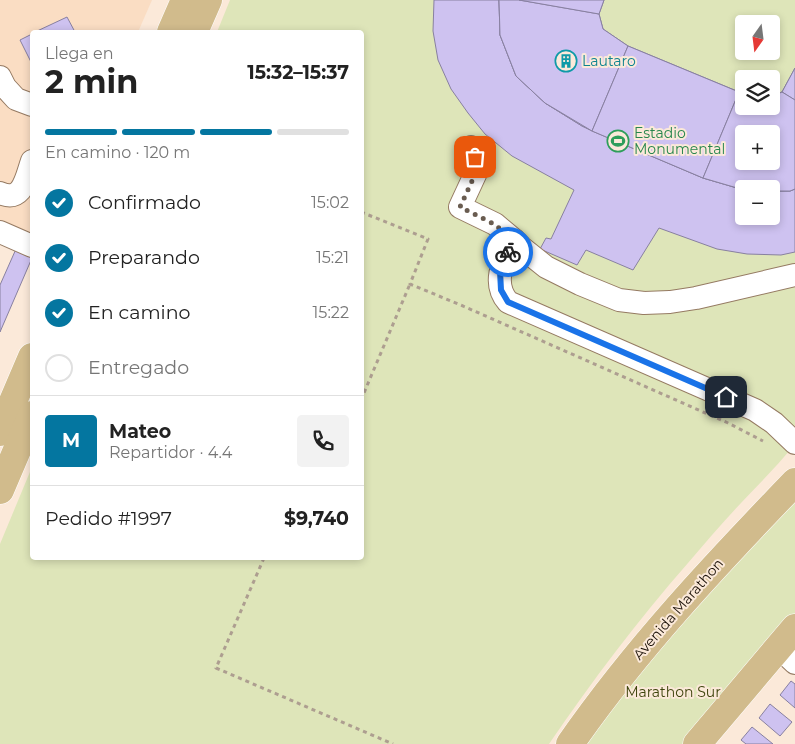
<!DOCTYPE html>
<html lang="es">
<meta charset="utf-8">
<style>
:root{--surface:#fff;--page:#f2f2f2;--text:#222;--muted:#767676;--line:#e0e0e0;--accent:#0476a0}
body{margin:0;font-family:Montserrat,sans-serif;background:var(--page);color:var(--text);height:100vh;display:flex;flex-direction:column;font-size:19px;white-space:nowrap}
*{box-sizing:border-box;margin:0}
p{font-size:16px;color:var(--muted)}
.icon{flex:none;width:28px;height:28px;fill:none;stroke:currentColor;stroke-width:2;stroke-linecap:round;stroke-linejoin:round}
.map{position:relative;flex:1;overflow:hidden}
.drawer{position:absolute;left:30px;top:30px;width:334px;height:530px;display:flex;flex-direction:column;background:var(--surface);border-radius:5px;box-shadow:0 2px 8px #0003}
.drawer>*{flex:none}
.needle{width:32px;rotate:194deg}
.fabs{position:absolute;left:735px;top:15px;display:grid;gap:10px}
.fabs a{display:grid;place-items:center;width:45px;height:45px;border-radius:5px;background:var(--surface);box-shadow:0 2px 8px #0003;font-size:25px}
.pin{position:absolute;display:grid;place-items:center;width:42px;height:42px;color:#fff;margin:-21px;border-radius:10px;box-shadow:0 2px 8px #0006}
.courier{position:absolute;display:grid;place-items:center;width:50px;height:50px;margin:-25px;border:4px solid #1a73e8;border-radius:50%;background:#fff;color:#222;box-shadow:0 1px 6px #0007}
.headline em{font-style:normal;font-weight:700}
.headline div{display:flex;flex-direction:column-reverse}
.headline{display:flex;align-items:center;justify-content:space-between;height:85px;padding:0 15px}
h1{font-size:32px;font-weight:700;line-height:38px}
.bar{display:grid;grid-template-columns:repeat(4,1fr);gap:8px 5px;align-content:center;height:60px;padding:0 15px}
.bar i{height:6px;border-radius:4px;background:var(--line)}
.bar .active{background:var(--accent)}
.bar p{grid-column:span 4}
.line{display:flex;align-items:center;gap:12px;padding:0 15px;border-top:1px solid var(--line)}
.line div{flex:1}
.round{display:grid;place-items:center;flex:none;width:52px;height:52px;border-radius:5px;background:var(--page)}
ol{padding:0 15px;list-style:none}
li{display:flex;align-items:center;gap:15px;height:55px}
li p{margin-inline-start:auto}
li .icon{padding:5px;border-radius:50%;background:var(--accent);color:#fff;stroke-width:4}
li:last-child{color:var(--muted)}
li i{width:28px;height:28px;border:2px solid var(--line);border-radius:50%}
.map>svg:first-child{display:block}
.built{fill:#faddc3}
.green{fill:#dee5b9;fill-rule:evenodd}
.building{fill:#cec2f0;stroke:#8880a0;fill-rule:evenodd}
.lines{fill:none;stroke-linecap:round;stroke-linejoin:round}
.minor-casing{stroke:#957a62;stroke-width:24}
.major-casing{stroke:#fff;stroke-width:29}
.path{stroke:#ad9e90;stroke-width:3;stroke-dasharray:4 4;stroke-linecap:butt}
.minor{stroke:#fff;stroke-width:22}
.major{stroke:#d1bb8c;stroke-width:28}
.done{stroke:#695c50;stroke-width:5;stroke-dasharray:0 9}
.route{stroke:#1a73e8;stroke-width:6}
.labels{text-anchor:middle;stroke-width:4;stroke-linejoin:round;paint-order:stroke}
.culture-label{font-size:14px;fill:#0d838f;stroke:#fbe9d9;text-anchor:start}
.leisure-label{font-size:14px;fill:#27864d;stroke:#fbe9d9;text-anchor:start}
.street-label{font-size:14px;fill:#1a1007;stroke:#fbe9d9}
.park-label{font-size:14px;fill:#3e440c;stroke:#fbe9d9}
</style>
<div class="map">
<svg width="795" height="744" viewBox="0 0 795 744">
<rect width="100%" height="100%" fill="#fbe9d9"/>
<!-- built -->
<path class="built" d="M0,0H152L138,32H32V238L0,224Z"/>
<!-- green -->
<g class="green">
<path d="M230,0H795V444C778,465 759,484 741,503C723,522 705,543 688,563C638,620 592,681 549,744H0V544L32,467V558H361V32H217ZM744,24H771V51H744ZM744,79H771V106H744ZM744,134H771V161H744ZM744,189H771V216H744Z"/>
<path d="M795,492V616L686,744H580L629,675Z"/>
</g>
<!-- building -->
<g class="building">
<path d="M434,0H499L500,35L516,76L545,103L582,126L592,131L703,178L744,190V216H771V191H790L795,189V252L781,255L747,254L717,249L659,228L633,270L586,250L577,265L540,249L546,238L551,239L574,190L512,156L485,134L468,113L451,89L438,60L433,31Z"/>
<path d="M499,0H604L599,14L603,29L628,46L744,94V106H771V97L782,92L795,68V189L790,191H771V189H744V190L703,178L582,126L545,103L516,76L500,35ZM744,134H771V161H744Z"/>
<path d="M499,0H519L599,14L603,29L628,46L592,131L545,103L516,76L500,35Z"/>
<path d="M519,0H604L599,14Z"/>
<path d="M67,17L75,32H35Z"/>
<path d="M32,34V64L20,40Z"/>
<path d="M628,46L739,92L703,178L592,131Z"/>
<path d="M795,68V100L782,92Z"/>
<path d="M739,92L744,94V106H771V97L782,92L795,100V189L790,191H771V189H744V190L703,178ZM744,134H771V161H744Z"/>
<path d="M16,249L32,256V258L0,332V285Z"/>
<path d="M791,681L795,684V708L780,695Z"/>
<path d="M770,704L792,722L780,736L759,718Z"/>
<path d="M752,727L773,744H746L741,740Z"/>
</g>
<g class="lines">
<!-- minor casing -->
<g class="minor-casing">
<g id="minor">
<path d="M0,77L5,87L16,99L32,105"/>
<path d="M471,147L479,166L460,207L495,224L514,240L521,247L546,267L580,284L619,300L644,303L670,302L696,298L795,275"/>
<path d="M0,193C23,203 26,178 32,161"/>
<path d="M0,232L32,246"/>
<path d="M514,240C504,260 491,282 508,302L755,410L774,423L795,443"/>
<path d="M778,647L795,663"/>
</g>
</g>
<!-- major casing -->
<g class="major-casing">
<g id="major">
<path d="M171,32L185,0"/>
<path d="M194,32L208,0"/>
<path d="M0,432L32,357"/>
<path d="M0,490L32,415"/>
<path d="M570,744C636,649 715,565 795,482"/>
<path d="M697,744L795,628"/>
</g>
</g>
<!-- path -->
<g class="path">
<path d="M361,212L428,239L410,284L463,306L728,423L763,441"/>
<path d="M361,400L410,284"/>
<path d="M264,558L216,668L393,744"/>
</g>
<!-- minor -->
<use href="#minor" class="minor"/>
<!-- major -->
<use href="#major" class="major"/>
</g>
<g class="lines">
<!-- done -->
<path class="done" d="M475,157L479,166L460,207L494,224L514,240L508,252"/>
<!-- route -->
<path class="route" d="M508,252L500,271L501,290L508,302L726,397"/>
</g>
<!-- icons -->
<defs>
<g id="building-ring" transform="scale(1.125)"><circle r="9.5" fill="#fbe9d9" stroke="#0f9aa8" stroke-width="1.5"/><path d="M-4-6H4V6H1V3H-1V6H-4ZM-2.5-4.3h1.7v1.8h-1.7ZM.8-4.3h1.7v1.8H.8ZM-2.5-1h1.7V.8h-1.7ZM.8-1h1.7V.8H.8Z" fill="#0f9aa8"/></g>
<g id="stadium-ring" transform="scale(1.125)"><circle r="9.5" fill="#fbe9d9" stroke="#2e9e5b" stroke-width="1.5"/><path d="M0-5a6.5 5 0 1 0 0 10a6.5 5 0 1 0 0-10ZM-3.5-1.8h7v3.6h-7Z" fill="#2e9e5b"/></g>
</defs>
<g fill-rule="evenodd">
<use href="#building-ring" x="566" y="61"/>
<use href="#stadium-ring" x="618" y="141"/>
</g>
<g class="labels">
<!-- culture labels -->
<g class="culture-label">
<text x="582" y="66">Lautaro</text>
</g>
<!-- leisure labels -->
<g class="leisure-label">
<text x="634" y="138">Estadio<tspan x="634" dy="16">Monumental</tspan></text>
</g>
<!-- street labels -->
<g class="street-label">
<text transform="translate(678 609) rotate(-49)" y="5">Avenida Marathon</text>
</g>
<!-- park labels -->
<g class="park-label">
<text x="673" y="697">Marathon Sur</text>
</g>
</g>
</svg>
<div class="fabs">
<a><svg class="needle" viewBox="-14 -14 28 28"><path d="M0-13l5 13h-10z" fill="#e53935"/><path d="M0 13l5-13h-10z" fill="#767676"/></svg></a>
<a><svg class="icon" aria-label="layers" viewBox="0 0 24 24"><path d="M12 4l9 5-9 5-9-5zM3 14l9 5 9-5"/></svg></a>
<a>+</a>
<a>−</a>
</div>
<div class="pin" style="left:475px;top:157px;background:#ea580c"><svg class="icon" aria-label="bag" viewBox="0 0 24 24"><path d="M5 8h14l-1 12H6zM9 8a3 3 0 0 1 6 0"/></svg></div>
<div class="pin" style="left:726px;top:397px;background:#1f2937"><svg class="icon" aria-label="home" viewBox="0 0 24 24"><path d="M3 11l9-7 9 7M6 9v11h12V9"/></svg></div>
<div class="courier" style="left:508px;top:252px"><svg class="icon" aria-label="bike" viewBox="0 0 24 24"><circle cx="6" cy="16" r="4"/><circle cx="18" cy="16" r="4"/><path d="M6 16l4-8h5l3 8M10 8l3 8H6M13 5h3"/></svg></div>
<section class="drawer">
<div class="headline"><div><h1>2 min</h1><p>Llega en</p></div><em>15:32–15:37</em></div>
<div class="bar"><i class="active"></i><i class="active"></i><i class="active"></i><i></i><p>En camino · 120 m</p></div>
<ol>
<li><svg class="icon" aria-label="check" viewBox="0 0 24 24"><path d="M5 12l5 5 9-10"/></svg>Confirmado<p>15:02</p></li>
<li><svg class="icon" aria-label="check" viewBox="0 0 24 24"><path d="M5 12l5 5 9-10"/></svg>Preparando<p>15:21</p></li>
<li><svg class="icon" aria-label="check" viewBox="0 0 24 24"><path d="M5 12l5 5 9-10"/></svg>En camino<p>15:22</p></li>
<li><i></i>Entregado</li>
</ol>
<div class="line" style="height:90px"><b class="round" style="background:var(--accent);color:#fff">M</b><div><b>Mateo</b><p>Repartidor · 4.4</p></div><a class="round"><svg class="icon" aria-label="phone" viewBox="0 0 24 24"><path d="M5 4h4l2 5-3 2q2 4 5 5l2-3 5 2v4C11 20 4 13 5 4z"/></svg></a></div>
<div class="line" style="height:65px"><div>Pedido #1997</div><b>$9,740</b></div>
</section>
</div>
